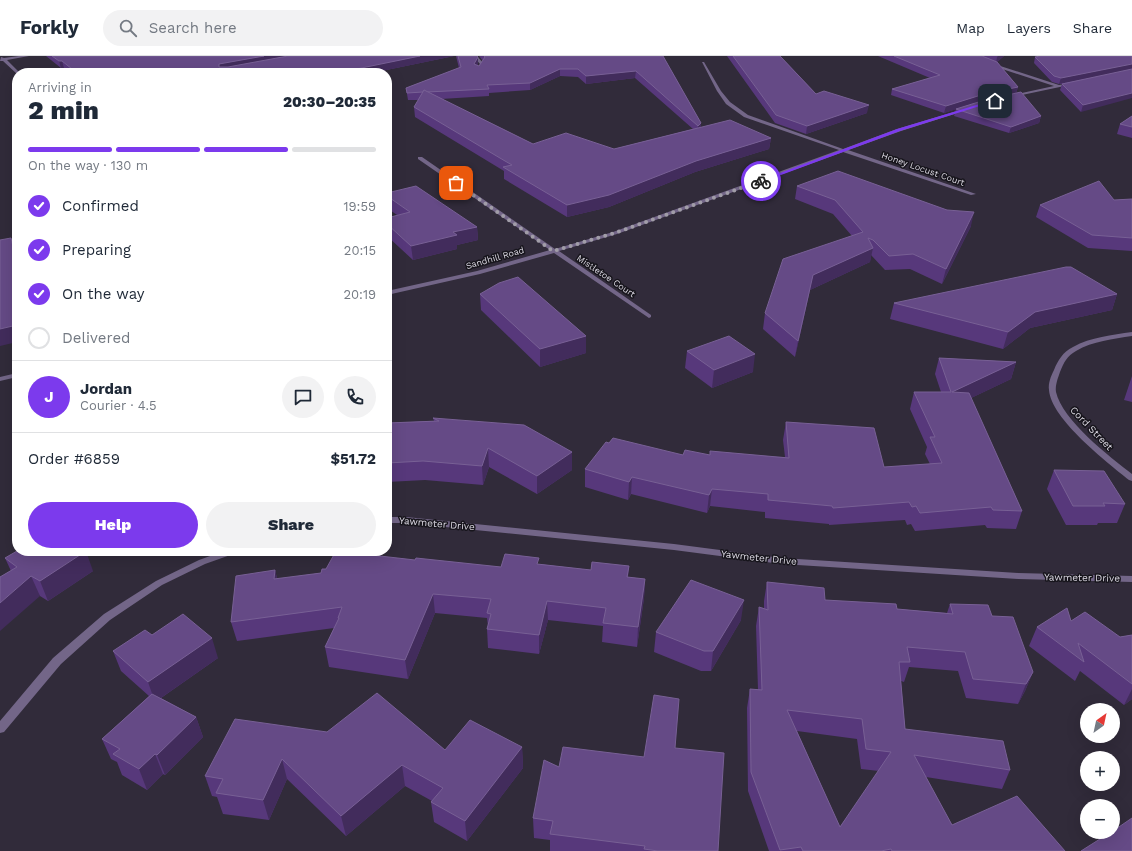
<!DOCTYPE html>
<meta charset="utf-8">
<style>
:root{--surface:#fff;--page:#f2f2f3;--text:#1f2937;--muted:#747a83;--line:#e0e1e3;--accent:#7c3aed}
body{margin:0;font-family:"Work Sans",sans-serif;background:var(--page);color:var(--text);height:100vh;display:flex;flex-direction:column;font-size:15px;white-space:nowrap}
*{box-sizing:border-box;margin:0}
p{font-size:13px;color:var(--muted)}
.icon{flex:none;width:22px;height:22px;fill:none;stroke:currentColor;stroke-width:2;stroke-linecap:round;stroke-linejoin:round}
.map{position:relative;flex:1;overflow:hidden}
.side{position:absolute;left:12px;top:12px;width:380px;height:488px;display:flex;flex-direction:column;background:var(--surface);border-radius:16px;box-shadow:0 4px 16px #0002}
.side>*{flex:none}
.needle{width:26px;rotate:33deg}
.buttons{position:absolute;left:1080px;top:647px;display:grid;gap:8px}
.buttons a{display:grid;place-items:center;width:40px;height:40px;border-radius:50%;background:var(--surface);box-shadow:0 4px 16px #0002;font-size:20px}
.pin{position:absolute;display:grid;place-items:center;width:34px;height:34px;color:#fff;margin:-17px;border-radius:8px;box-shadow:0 2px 6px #0006}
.courier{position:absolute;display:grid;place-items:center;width:40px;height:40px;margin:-20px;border:3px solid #7c3aed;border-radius:50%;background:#fff;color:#222;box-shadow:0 1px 5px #0007}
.overview em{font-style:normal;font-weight:800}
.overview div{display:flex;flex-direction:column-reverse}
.overview{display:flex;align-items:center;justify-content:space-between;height:68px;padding:0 16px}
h1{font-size:26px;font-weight:800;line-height:30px}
.bar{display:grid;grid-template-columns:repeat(4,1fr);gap:6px 4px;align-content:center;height:48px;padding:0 16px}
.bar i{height:5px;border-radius:3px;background:var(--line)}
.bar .current{background:var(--accent)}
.bar p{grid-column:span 4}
.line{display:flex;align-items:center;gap:10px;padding:0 16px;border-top:1px solid var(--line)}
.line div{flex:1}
.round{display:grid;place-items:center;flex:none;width:42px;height:42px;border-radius:21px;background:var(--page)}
ol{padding:0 16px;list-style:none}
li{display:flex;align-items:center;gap:12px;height:44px}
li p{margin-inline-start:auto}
li .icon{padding:4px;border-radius:50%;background:var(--accent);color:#fff;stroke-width:4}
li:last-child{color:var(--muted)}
li i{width:22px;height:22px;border:2px solid var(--line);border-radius:50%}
.action{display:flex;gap:8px;margin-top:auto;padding:8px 16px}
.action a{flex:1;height:46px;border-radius:24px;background:var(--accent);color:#fff;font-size:16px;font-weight:800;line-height:46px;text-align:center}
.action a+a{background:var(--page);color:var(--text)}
header{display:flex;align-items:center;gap:24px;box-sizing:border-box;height:56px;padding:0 20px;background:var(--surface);border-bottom:1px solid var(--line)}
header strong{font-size:19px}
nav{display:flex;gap:22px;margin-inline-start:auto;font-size:14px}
.search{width:280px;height:36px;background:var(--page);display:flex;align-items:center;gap:10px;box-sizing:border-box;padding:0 14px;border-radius:22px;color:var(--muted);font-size:15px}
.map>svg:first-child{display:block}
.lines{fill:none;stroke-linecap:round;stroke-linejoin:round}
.street{fill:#736688;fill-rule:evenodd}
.wall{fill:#57387b;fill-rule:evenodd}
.shaded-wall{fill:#422c5c}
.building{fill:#654a86;stroke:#786095;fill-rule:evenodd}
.route{fill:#7c3aed}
.done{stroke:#a19da8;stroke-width:4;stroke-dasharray:0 7.2}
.labels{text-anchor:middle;stroke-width:3;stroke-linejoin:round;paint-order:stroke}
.far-street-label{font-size:9px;fill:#dddae4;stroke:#17151c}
.street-label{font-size:10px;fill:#dddae4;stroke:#17151c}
</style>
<header>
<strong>Forkly</strong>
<div class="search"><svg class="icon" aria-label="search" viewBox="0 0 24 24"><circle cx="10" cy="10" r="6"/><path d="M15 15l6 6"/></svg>Search here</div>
<nav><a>Map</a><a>Layers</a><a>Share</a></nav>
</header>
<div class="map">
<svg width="1132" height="795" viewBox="0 0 1132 795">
<rect width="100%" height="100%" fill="#312b3a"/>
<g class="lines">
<!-- street -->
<g class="street">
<path d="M19,0H29L7,4L20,17L17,18L3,5H0L1,1L4,2Z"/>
<path d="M473,0H477L484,8L479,16L476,15L480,8Z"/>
<path d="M702,6H704L721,35L730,46L748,59L843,93L897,73L967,52V54L901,75L848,94L976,138L971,139L843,96L617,178L559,195L651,259V261L649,262L554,197L480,218L387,239V235L477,215L550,194L418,103V101H422L555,193L613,176L839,94L744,61L726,48L717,35Z"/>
<path d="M991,7L1059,29L1072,27L1074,28L1012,41V39H1013L1054,30L990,9Z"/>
<path d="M1132,276V280C1113,283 1093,285 1076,295C1067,300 1064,306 1060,316C1058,322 1055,329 1056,336C1062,364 1110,401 1132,418V425L1129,424C1107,406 1051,363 1049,334C1048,327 1051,320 1054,314C1058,304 1063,296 1073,291C1091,281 1112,279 1132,276Z"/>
<path d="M17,317V321L0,325V321Z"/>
<path d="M387,461H406L674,488L782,502L1018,517L1132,520V526L1018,523L782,508L674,494L406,467H387Z"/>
<path d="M224,495H238L236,497L205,508L162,529L110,564L61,608L4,676L0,677V665L53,602L104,558L156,525L199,504Z"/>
</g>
</g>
<!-- wall -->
<g class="wall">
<path d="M46,0H454L372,17H70L64,12H61Z"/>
<path d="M456,0H477L478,8L477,10H479L483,5L479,0H663L701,67V71L771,82L769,93L695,116L609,151L567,161L504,123V115L415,61L414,51L419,44H408L406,32L459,12ZM560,20L578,21L586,28L635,22L693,73L614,93L533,88L441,43L489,40V37L530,34Z"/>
<path d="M727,0H780L816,38L867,57L806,78L775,67Z"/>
<path d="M878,0H1004L997,6L1018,31L1016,37L1041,60L1039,67L1009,77L954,60L956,53L980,45L944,57L891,39L892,33L930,22Z"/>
<path d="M1132,0L1081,56L1060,34L1062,28H1059L1052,26L1034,7L1035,1Z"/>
<path d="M1132,60V82L1117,78L1120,68Z"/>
<path d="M797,130L971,170L942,228L910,213L885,214L871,199L870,206L810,234L795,301L763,273L765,257L852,180L833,158L795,143Z"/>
<path d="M387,137L477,171L478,184L457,189V193L413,204L387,180V162L397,159L387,152Z"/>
<path d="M1132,143V195L1088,192L1036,161L1040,149Z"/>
<path d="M480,238L586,280V297L540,311L481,254Z"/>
<path d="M1117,238L1112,254L1030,272L1003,293L890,263L894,247Z"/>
<path d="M687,295L753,316L712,332L685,312Z"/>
<path d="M939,302L1016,306L1011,323L971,342L1022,455L1016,473L987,472L985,469L915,475L911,468L907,469L905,464L829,469V468L765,462V456L710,450L707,457L631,438L628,444L585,431V413L609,387L683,399H710L785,401L783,384L786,366L884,411L930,408L925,398L927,391L910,353L914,336H941L935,318Z"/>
<path d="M1132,320V346L1124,344Z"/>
<path d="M433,362L572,414L537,438L489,411L483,429L425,424L387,426V367L434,365Z"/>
<path d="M1054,414L1125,448L1117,467H1098L1097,469H1066L1047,433Z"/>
<path d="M17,484V492L14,486Z"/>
<path d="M5,502L93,515L48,545L40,540L11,515Z"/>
<path d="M415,504L501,511L539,508L591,514L629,510L628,521L645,523L644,542L637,591L602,586L603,570L548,564L539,598L488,592L487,573L488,570L487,562L435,557L408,623L329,611L325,591L334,572L237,585L231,566L275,514L277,523L321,517L326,513Z"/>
<path d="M767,526L825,544L897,553L947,557L950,548L992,560L1033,616L1025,635L1018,648L966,642L958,615L909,611L904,626L901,625L905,673L1010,714L1002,733L926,721L952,769L1065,795H769L748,735L747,652L750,633L758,634L756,570L759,551L764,552V545ZM797,675L857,683L861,713L879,715L840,771Z"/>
<path d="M741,564L711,615H701L654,596L656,576Z"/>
<path d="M1071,565L1120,581L1132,579V643L1124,649L1080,615L1075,625L1029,590L1037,571Z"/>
<path d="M152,579L218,602L161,642L196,661L203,681L165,719L163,718L147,734L122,719L117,706L111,703L102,683L149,640L121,615L113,595Z"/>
<path d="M327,676L445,694L522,691L523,712L467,785L434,766L431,746L432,745L405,730L346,780L287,723L269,764L223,758L217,741L212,740L205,720Z"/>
<path d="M675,692L718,795H550V784L534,782L533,762L559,711L644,701Z"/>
</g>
<!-- shaded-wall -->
<g class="shaded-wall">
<path d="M264,0H301L220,17L219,11V8Z"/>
<path d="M420,0H454L372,17H337Z"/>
<path d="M998,0H1004L996,7L997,1Z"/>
<path d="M478,1V8L475,16L474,8Z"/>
<path d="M59,5H62L64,12H61Z"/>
<path d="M1132,8V14L1059,28L1061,22Z"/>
<path d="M560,13V20L530,34V27Z"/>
<path d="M636,15L635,22L586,28V20Z"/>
<path d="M1018,31L1016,38L980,46L944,57L946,50L981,39Z"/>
<path d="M1132,37V42L1081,56L1083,49Z"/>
<path d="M869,49L867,57L806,78L807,70Z"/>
<path d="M1041,60L1039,67L1009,77L1011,71Z"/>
<path d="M701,67V75L698,78V70Z"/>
<path d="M771,82L769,93L695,116L609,151L567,161V149L696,105Z"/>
<path d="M974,156L971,170L942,228L946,213Z"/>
<path d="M477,171L478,184L457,189V193L413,204L411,190L453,176Z"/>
<path d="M11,182L17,199V208Z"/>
<path d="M873,192L870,206L810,234L795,301L798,285L813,219Z"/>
<path d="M1117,238L1112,254L1030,272L1003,293L1008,276L1035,256Z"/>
<path d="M17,269V286L0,290V273Z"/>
<path d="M586,280V297L540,311V293Z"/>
<path d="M755,298L753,316L712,332L714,314Z"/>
<path d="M1016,306L1011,323L948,353L952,336Z"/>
<path d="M488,392L489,411L483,429L482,410Z"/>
<path d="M572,396V414L537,438V420Z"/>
<path d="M632,421L631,438L628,444L629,426Z"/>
<path d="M712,433L710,450L707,457L709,439Z"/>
<path d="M86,495L93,515L48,545L40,525Z"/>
<path d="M275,514L280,533L274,523Z"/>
<path d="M31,520L40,540L0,575V547Z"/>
<path d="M645,523L644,542L637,591L638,571Z"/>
<path d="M433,538L435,557L408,623L405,604Z"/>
<path d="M744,544L741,564L711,615L713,595Z"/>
<path d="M547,545L548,564L539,598V579Z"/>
<path d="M212,582L218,602L155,646L148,626Z"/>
<path d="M1033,616L1025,635L1018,648L1026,628Z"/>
<path d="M1132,633V643L1124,649Z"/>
<path d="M196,661L203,681L165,719L157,699Z"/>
<path d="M522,691L523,712L467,785L465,765Z"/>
<path d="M155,698L163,718L147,734L139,713Z"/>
<path d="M282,703L287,723L269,764L263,744Z"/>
<path d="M402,709L405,730L346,780L341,760Z"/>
</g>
<!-- building -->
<g class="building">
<path d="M52,0H264L219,8V11H228L288,0H420L337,17H77L62,5H59Z"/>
<path d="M458,0H477L478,1L474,8L479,10L485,1L484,0H663L701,67L698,70L636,15L586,20L578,13H560L530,27L487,29L489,33L427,36L424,34L423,36L407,37L406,32L461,11Z"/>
<path d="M733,0H780L816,38L824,35L869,49L807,70L776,59Z"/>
<path d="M894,0H982L997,6L1018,31L981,39L946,50L892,33L940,19Z"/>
<path d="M1040,0H1132V8L1061,22L1054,20L1035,1Z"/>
<path d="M1132,13V37L1083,49L1062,28Z"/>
<path d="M424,34L533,88L566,77L614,93L730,64L771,82L696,105L609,139L567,149L503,111L512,109L505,105L414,51Z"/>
<path d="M1021,36L1041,60L1011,71L956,53L985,44Z"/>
<path d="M1132,60V71L1120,68Z"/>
<path d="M838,115L947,154L974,156L946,213L913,198L889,200L873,184L868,182L873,192L813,219L798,285L765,257L783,203L863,176L835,144L797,130Z"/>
<path d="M1099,125L1114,144L1132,143V182L1092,179L1040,149Z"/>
<path d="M416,130L477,171L453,176L457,179L411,190L387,168V162L410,156L387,140V137Z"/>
<path d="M11,182L17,208V269L0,273V184Z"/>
<path d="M1066,211H1071L1117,238L1035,256L1008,276L894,247Z"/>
<path d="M518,221L586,280L540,293L480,238L499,227Z"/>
<path d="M729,280L755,298L714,314L687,295Z"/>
<path d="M939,302L1016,306L952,336L969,337L1022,455L993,454L991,451L920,457L916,450L912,451L909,446L833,452L832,450L768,444V438L712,433L709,439L632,421L629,426L585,413L606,386L609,387L613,382L683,399L685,394L710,399V395L789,402L786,366L874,372L884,411L942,407L930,381H935L914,336H951Z"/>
<path d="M433,362L524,369L572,396L537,420L488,392L482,410L423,405L387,407V367L439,365Z"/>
<path d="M1054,414L1104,415L1125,448L1103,447L1105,450H1073Z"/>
<path d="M17,495H86L40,525L31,520L0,547V521L17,511L5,502Z"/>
<path d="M336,495L415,504L416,502L501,511L505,498L539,502L537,508L591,514L592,506L629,510L627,521L645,523L638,571L603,567L606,552L547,545L539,579L487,573L491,558L487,557L491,543L433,538L405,604L325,591L339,562H338L342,551L231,566L236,520L275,514L274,523L321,517L322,513H326Z"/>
<path d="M691,524L744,544L713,595H704L656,576Z"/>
<path d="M767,526L824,532L825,544L896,548L897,553L953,558L950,548L988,549L992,560L1013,561L1033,616L1026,628L973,623L965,596L907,591L910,606H899L905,673L1003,685L1010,714L914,699L952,769L1017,740L1065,795H892L891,793L881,795H803L801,791L780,794L751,716L750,633L762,634L759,551L768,554ZM787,654L862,663L866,693L891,696L840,771Z"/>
<path d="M1067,552L1071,565L1085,556L1120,581L1132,579V628L1078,587L1084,606L1037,571Z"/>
<path d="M183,558L212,582L148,626L113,595L145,574L152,579Z"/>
<path d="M377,637L445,694L470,664L522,691L465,765L431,746L443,732L402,709L341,760L282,703L263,744L216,737L223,723L205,720L235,663L327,676Z"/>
<path d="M152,638L196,661L157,699L155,698L139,713L113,698L120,693L102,683Z"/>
<path d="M654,639L679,643L675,692L724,697L718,795H658L644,793L645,790L550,778L553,765L533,762L544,704L559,711L563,691L644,701Z"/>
<path d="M1132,762V795H1081L1111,776H1113V775Z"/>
</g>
<!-- route -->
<path class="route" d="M993,44L996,45L900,75L762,126L759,125L897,73Z"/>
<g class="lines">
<!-- done -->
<path class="done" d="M456,127L553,195L615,177L761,125"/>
</g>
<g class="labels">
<!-- far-street labels -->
<g class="far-street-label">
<text transform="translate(923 113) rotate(19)" y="3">Honey Locust Court</text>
<text transform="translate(495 202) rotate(-16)" y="3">Sandhill Road</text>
<text transform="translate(606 220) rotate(34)" y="3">Mistletoe Court</text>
</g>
<!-- street labels -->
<g class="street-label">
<text transform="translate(1092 372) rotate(46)" y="4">Cord Street</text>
<text transform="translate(437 467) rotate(5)" y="4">Yawmeter Drive</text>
<text transform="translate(759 501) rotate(6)" y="4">Yawmeter Drive</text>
<text transform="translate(1082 521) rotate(1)" y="4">Yawmeter Drive</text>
</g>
</g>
</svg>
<div class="buttons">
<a><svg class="needle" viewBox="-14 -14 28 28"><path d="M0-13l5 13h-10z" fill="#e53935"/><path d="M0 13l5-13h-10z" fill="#747a83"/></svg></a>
<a>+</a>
<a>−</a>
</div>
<div class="pin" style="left:456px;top:127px;background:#ea580c"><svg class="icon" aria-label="bag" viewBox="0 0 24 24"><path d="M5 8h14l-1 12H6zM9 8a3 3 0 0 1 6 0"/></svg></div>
<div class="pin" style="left:995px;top:45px;background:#1f2937"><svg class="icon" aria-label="home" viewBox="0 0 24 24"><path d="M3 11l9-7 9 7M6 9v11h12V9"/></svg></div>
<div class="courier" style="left:761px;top:125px"><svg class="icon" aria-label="bike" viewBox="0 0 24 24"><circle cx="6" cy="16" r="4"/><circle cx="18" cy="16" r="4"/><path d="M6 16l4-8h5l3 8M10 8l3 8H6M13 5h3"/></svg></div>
<section class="side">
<div class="overview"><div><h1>2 min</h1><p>Arriving in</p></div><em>20:30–20:35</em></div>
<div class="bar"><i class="current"></i><i class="current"></i><i class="current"></i><i></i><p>On the way · 130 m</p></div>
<ol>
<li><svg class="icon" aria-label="check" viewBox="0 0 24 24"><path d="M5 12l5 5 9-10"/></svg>Confirmed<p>19:59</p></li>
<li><svg class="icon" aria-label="check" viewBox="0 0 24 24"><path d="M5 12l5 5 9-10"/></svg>Preparing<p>20:15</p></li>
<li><svg class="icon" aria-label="check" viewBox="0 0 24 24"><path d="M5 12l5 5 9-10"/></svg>On the way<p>20:19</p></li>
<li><i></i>Delivered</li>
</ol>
<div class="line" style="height:72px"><b class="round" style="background:var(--accent);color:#fff">J</b><div><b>Jordan</b><p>Courier · 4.5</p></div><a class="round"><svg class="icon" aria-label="chat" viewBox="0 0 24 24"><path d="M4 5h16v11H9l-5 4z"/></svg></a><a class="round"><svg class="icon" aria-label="phone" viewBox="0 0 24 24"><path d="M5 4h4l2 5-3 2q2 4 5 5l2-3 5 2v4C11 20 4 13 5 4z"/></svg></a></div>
<div class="line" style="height:52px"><div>Order #6859</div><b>$51.72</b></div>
<div class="action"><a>Help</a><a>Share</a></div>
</section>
</div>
